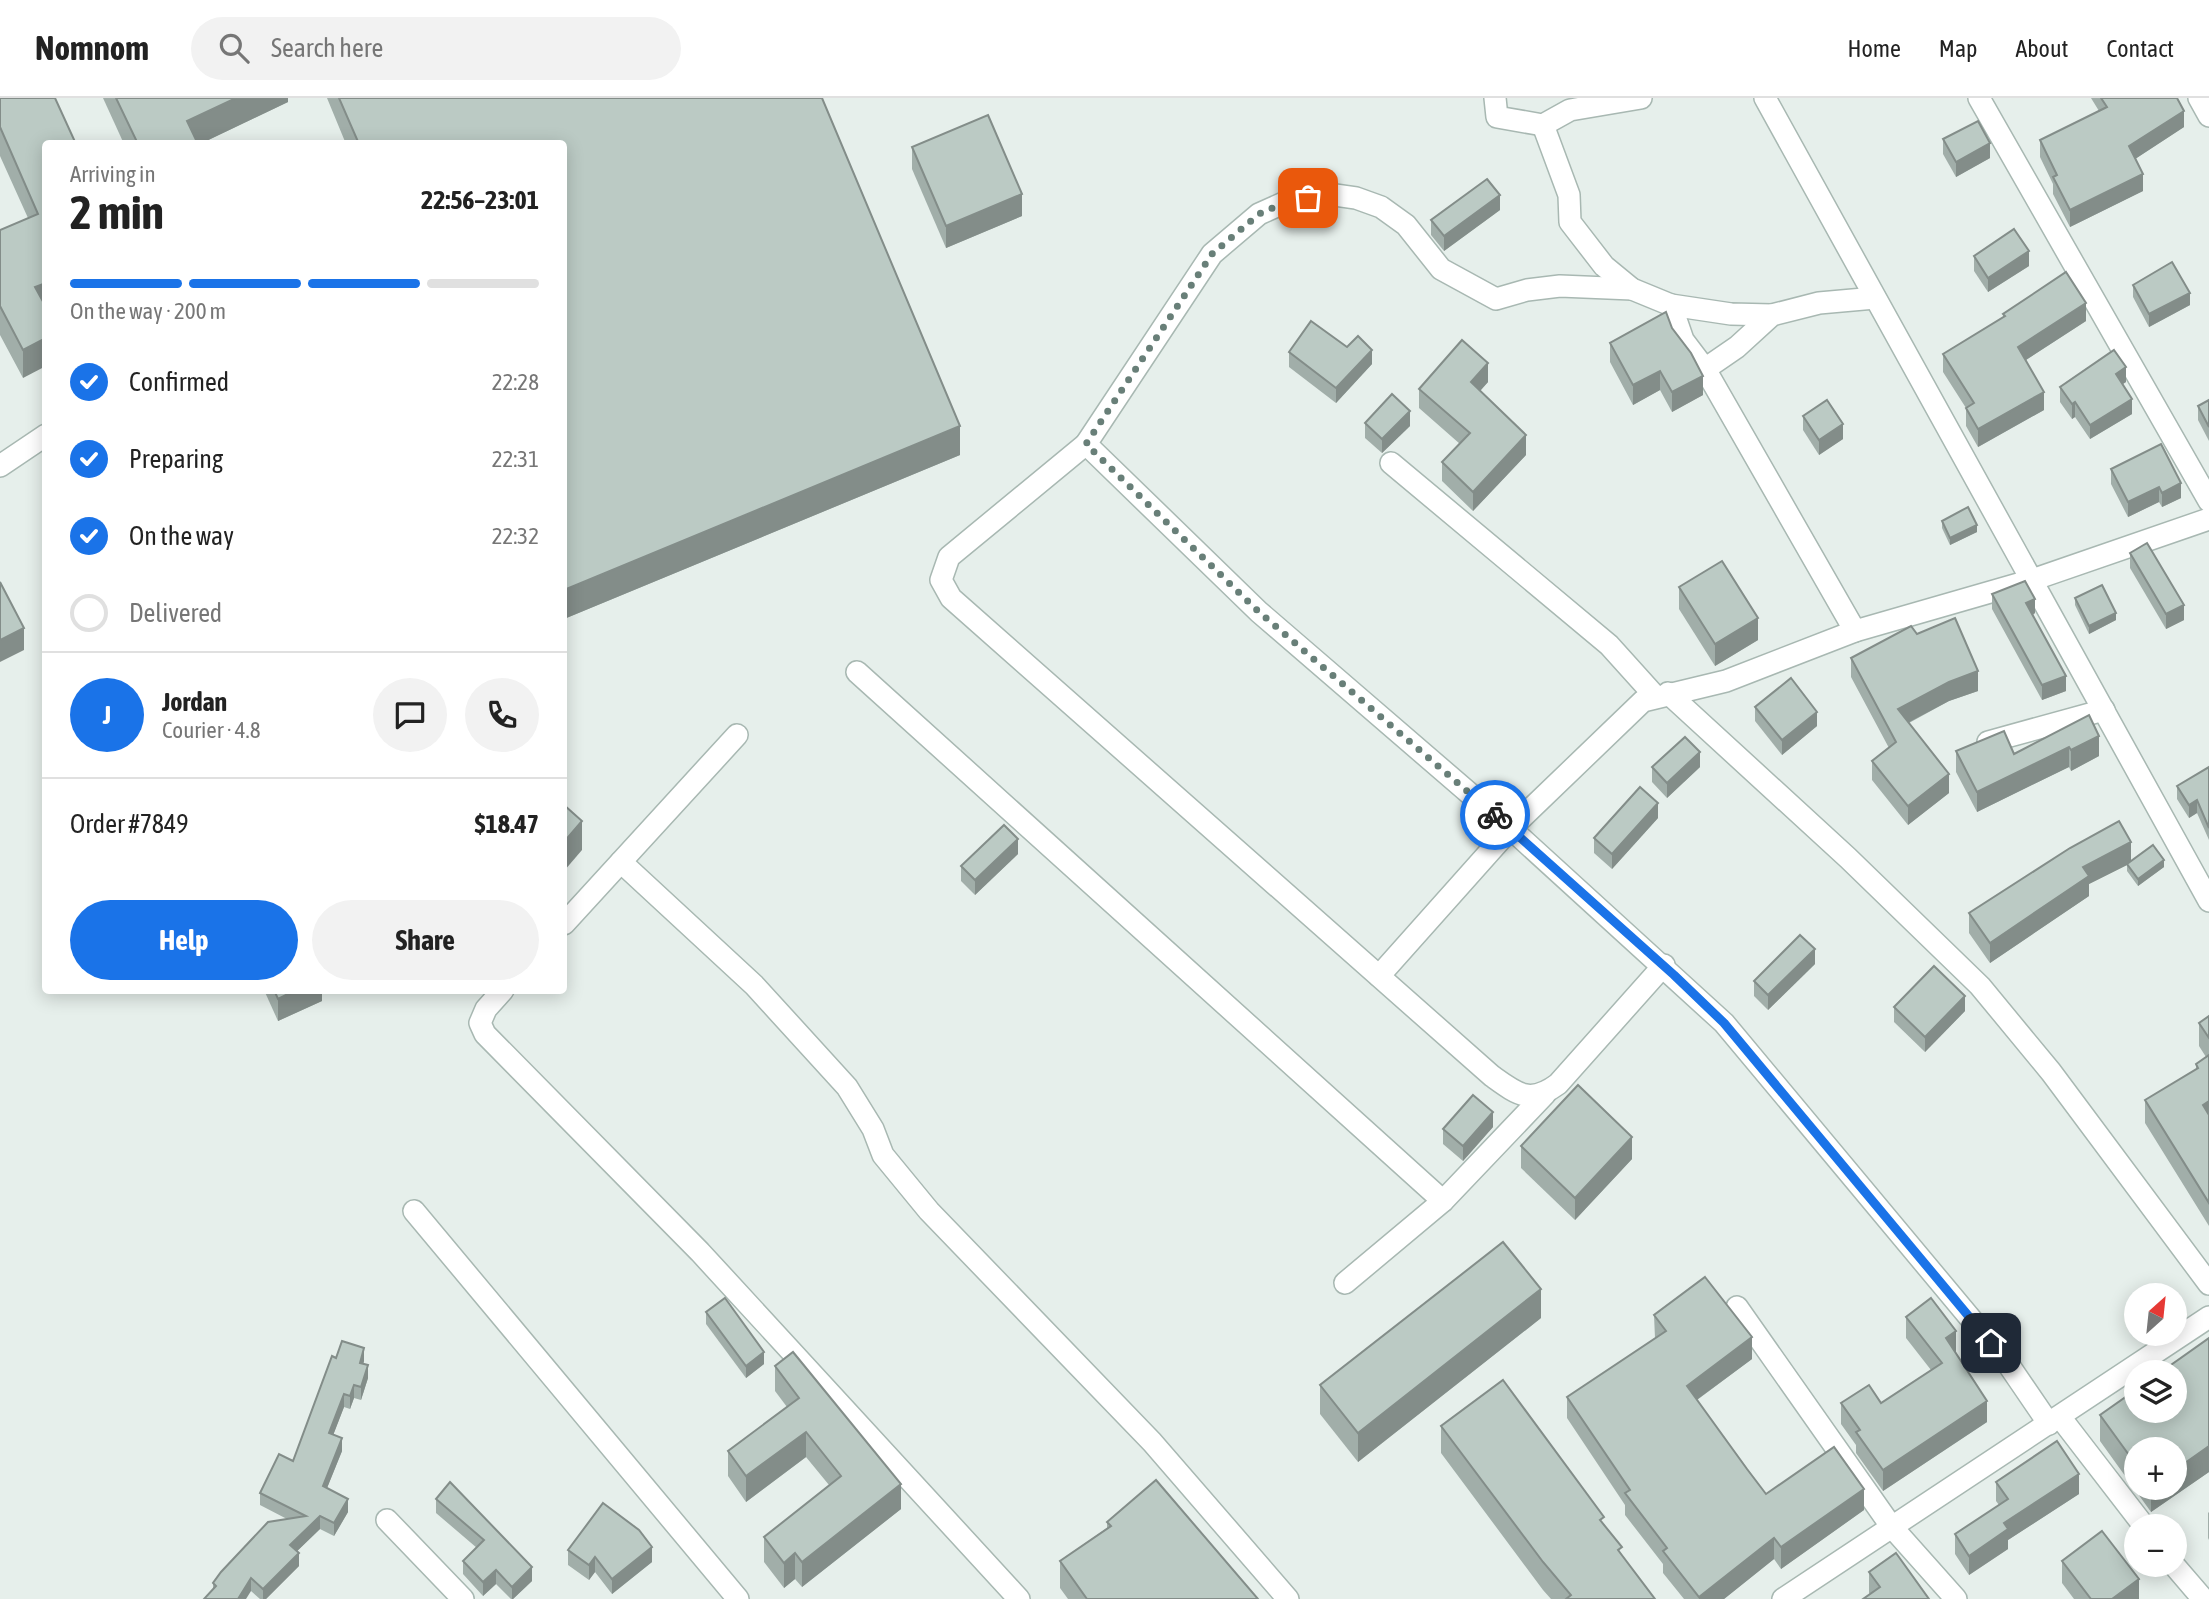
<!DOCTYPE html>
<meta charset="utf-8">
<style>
:root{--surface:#fff;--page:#f2f2f2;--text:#222;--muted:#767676;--line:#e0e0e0;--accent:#1a73e8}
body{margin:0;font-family:"Asap Condensed",sans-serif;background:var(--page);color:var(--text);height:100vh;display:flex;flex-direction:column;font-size:26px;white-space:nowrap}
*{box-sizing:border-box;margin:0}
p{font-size:23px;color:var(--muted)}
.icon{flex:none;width:38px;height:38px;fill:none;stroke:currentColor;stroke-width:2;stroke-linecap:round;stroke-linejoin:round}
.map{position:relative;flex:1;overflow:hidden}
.sheet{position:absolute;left:42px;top:42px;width:525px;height:854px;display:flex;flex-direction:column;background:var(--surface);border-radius:7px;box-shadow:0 4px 18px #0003}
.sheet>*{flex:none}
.needle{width:46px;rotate:27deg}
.tools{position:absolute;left:2124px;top:1185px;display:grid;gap:14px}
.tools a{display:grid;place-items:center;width:63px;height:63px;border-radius:50%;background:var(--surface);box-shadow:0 4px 18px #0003;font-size:35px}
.pin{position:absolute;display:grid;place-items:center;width:60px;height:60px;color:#fff;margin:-30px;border-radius:14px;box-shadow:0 4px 10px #0006}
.courier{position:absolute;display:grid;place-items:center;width:70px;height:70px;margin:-35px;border:5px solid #1a73e8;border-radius:50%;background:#fff;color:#222;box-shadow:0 2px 9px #0007}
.overview em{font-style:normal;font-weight:700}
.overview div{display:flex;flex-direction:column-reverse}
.overview{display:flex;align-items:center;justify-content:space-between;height:119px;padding:0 28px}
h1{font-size:46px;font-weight:700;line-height:52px}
.bar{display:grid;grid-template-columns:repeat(4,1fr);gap:10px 7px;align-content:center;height:84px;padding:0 28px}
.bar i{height:9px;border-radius:5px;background:var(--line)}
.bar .selected{background:var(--accent)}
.bar p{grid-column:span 4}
.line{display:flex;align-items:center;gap:18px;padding:0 28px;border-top:2px solid var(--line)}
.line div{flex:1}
.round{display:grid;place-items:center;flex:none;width:74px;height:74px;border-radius:37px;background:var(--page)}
ol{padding:0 28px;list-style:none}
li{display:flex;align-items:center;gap:21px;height:77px}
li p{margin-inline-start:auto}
li .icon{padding:7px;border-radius:50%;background:var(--accent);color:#fff;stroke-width:4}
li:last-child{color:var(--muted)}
li i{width:38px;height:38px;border:4px solid var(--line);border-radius:50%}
.cta{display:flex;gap:14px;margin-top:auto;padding:14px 28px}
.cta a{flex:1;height:80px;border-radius:42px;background:var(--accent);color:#fff;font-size:28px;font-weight:700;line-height:80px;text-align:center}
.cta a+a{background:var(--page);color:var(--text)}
header{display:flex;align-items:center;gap:42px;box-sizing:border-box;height:98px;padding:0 35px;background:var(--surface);border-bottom:2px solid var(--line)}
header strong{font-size:33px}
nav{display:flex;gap:38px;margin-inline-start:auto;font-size:24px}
.search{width:490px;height:63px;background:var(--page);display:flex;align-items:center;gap:18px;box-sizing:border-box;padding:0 24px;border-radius:38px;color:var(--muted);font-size:26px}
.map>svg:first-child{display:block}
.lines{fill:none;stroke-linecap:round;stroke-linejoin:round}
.minor-casing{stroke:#a8b8b2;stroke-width:24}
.minor{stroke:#fff;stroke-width:21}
.wall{fill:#a1aea9;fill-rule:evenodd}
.shaded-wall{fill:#838d89}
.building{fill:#bbcac4;stroke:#838d89;stroke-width:2}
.done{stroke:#687f78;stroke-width:7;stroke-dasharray:0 12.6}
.route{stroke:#1a73e8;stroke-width:9}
</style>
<header>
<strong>Nomnom</strong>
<div class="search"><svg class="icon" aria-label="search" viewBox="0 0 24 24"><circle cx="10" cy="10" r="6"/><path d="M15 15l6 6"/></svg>Search here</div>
<nav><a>Home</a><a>Map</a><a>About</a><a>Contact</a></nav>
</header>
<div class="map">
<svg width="2209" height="1501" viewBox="0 0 2209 1501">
<rect width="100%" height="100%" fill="#e6efeb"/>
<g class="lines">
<!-- minor casing -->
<g class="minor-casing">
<g id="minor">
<path d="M1495,0L1497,19L1543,27L1570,12L1641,0"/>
<path d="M1765,0L2209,803"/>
<path d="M1979,0L2209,403"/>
<path d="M2199,0L2209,18"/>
<path d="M1543,27L1569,97L1570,124L1604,168L1632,191L1671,207L1683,242L1705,271L1855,533"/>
<path d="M1632,191L1560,188L1527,192L1496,201L1441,171L1406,127L1381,109L1356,100L1328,96L1288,103L1259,116L1212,156L1086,346L1259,514L1520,739L1724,925L2006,1263L2049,1326"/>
<path d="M1671,207L1731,216L1772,217"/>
<path d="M1705,271L1737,249L1772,217L1819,205L1875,200"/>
<path d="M1086,346L949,459L941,482L951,500L1492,978C1517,996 1530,1007 1558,986L1664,867"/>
<path d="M1391,365L1609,547L1655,598"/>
<path d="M0,368L46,337"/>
<path d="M857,574L1443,1103"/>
<path d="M1668,595L1848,760L1980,888L2051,974L2209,1186"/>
<path d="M1988,644L2104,612"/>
<path d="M621,764L754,887L847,989L873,1031L883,1057L929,1113L1152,1344L1288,1501"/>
<path d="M564,826L737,637"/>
<path d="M1379,878L1510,731L1643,603L1726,583L1855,533L2032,482L2209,421"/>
<path d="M503,892L486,911L480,925L485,936L700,1154L1019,1501"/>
<path d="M414,1113L738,1501"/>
<path d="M1345,1185L1443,1103L1545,996"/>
<path d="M1737,1209L1891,1428L1956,1501"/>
<path d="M2060,1319L2144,1428"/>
<path d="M387,1422L463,1501"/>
<path d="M2173,1466L2203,1501"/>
<path d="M1783,1501L2209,1219"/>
</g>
</g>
<!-- minor -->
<use href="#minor" class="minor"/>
</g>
<!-- wall -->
<g class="wall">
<path d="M0,0H55L23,280L0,237V132L28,120L0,58Z"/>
<path d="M103,0H288V4L200,46H124Z"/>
<path d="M327,0H822L960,357L564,521V46H346Z"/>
<path d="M2091,0H2177L2184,29L2135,61L2143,93L2070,129L2053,96V86L2040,59V42L2099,13Z"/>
<path d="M1943,41L1990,60L1956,79L1943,56Z"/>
<path d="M912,49L1022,118L946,150L912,71Z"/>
<path d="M1500,112L1444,153L1431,137V122Z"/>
<path d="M1974,158L2029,168L1988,194L1974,173Z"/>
<path d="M2133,187L2190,207L2149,229L2133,199Z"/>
<path d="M2003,216L2086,223L2026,262L2044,312L1978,349L1966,328V310L1943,274V256L2003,219Z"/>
<path d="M1672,230L1703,297L1672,314L1660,292L1633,307L1610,264V245Z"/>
<path d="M1289,254L1372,266L1336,305L1289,269Z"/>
<path d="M1488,284L1480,293L1526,357L1473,413L1442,383V364L1460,346L1419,310V291Z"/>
<path d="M2126,284L2123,286L2132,316L2090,341L2075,319L2072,321L2060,304V289Z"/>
<path d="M2209,302V343L2198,322V308Z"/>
<path d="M1803,318L1843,341L1819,357L1803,332Z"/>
<path d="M1365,325L1410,328L1382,355L1365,340Z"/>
<path d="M2111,371L2181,385V400L2162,409L2159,404L2128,419L2111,386Z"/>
<path d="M1942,423L1977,434L1950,447L1942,430Z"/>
<path d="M2130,455L2184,522L2166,531L2130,470Z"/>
<path d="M1679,489L1758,542L1715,568L1679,511Z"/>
<path d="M1992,496L2035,515L2033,517L2066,593L2042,602L1992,511Z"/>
<path d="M2075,500L2116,522L2089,536L2075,507Z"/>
<path d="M1917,536L1978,593L1949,603L1909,625L1949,695L1908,727L1872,682V663L1889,650L1851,579V560Z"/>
<path d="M1755,609L1817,628L1782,657L1755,623Z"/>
<path d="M2089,617L2099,658L2071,673L2069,669L1977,714L1956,674V653L2014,656Z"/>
<path d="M1652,669H1700L1667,700L1652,684Z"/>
<path d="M2209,669V742L2197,715L2189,720L2177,701V688Z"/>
<path d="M1658,720L1612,771L1594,755V740Z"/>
<path d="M1018,756L975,797L961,783V768Z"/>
<path d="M2131,763L2164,769L2138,788L2127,773V767L2089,786V798L1990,865L1969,835V815Z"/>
<path d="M1815,866L1768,912L1754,898V883Z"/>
<path d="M264,892H322V903L278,923Z"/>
<path d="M1894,909L1965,913L1925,954L1894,924Z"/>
<path d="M2209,918V1128L2145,1025V1002L2196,971V966L2206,959L2199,948V925Z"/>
<path d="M1493,1029L1463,1063L1443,1046V1031Z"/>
<path d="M1521,1048L1632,1061L1575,1122L1521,1070Z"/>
<path d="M706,1214L764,1266L746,1280L706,1226Z"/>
<path d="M1654,1217L1752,1261L1697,1302L1766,1396L1864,1412L1781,1471L1774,1461L1724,1501H1684L1663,1475V1466L1625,1417V1407L1567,1320V1299L1655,1240Z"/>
<path d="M1906,1219L1956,1254H1955L1987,1324L1883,1393L1856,1355V1347L1841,1326V1305H1881L1931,1272L1906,1240Z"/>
<path d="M1541,1220L1358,1364L1320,1316V1287Z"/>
<path d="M2209,1240V1374L2151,1414L2100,1343V1317ZM2137,1351L2175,1390H2137Z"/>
<path d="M336,1260L364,1263L363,1266L368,1280L361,1302L354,1300L350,1311L344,1309L333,1337L342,1353L327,1390L348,1414L334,1438L320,1431L297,1453L299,1468L266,1501H260L251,1493L213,1492V1485L287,1421L260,1407V1395L293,1363Z"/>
<path d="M775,1268L901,1411L802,1489L795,1481L784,1490L764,1464V1439L829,1387L806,1359L746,1404L728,1378V1353L787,1309L775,1293Z"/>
<path d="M1441,1328L1604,1426L1622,1457L1655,1501H1551L1543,1492L1441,1355Z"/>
<path d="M1996,1384L2079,1396L2008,1442V1451L1969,1477L1955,1456V1436L1999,1407L1996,1403Z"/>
<path d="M436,1401L532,1483L513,1501H511L496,1486L483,1498L463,1476V1463L477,1450L436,1415Z"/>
<path d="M2209,1414V1442L2208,1440V1415Z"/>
<path d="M1107,1424L1258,1501H1068L1060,1490V1463L1107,1430Z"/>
<path d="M568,1452L652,1464L612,1496L595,1474L589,1482L568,1467Z"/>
<path d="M2062,1463L2139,1501H2074L2062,1485Z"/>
<path d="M1869,1474L1929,1501L1870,1496L1869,1495Z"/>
</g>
<!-- shaded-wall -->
<g class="shaded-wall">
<path d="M236,0H288V4L200,46H187V23Z"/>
<path d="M2184,13V29L2129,65V48Z"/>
<path d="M1990,45V60L1956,79V64Z"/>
<path d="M2143,76V93L2070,129V112Z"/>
<path d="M1022,96V118L946,150V128Z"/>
<path d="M1500,97V112L1444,153V138Z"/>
<path d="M2029,153V168L1988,194V180Z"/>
<path d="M46,185V213L35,189Z"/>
<path d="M2190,195V207L2149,229V216Z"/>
<path d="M2086,205V223L2018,267V249Z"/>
<path d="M46,240V268L23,280V252Z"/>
<path d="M1372,252V266L1336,305V290Z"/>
<path d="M1488,265V284L1471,303V284Z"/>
<path d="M2126,269V284L2116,290V276Z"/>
<path d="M1660,273V292L1633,307V287Z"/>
<path d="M1703,278V297L1672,314V294Z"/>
<path d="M2044,294V312L1978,349V331Z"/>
<path d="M2132,301V316L2090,341V327Z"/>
<path d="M2075,304V319L2072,321V306Z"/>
<path d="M1410,313V328L1382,355V341Z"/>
<path d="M1843,326V341L1819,357V342Z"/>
<path d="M960,328V357L564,521V492Z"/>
<path d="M1526,337V357L1473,413V394Z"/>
<path d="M2181,385V400L2162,409V395Z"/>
<path d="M2159,389V404L2128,419V404Z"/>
<path d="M1977,427V434L1950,447V440Z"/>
<path d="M2035,501V515L2026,520V505Z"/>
<path d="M2184,507V522L2166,531V516Z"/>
<path d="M2116,515V522L2089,536V528Z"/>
<path d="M1758,520V542L1715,568V546Z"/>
<path d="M24,530V552L0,564V542Z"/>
<path d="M1978,573V593L1949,603L1898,630V611L1949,584Z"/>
<path d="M2066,578V593L2042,602V587Z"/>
<path d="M1817,614V628L1782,657V642Z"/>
<path d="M2099,638V658L2071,673V652Z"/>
<path d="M2069,649V669L1977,714V694Z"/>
<path d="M1700,654V669L1667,700V685Z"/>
<path d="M1949,676V695L1908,727V708Z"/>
<path d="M2197,702V715L2189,720V707Z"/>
<path d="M1658,705V720L1612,771V756Z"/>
<path d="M582,723V752L564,773V744Z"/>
<path d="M1018,741V756L975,797V782Z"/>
<path d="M2131,744V765L2089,786V798L1990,865V845L2083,769Z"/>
<path d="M2164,762V769L2138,788V781Z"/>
<path d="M1815,851V866L1768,912V897Z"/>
<path d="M296,892H322V903L278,923V901Z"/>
<path d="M1965,898V913L1925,954V939Z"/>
<path d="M2209,1003V1026L2203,1007Z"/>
<path d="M1493,1014V1029L1463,1063V1048Z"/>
<path d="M1632,1039V1061L1575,1122V1100Z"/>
<path d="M1541,1191V1220L1358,1364V1335Z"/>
<path d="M1956,1233V1254L1946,1261V1240Z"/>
<path d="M1752,1239V1261L1687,1309V1288Z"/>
<path d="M364,1250V1263L360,1277V1265Z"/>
<path d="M764,1254V1266L746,1280V1268Z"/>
<path d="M368,1267V1280L361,1302V1289Z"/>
<path d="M354,1287V1300L350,1311V1298Z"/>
<path d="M344,1296V1309L329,1348V1335Z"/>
<path d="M1987,1303V1324L1883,1393V1372Z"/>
<path d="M806,1334V1359L746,1404V1378Z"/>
<path d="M342,1340V1353L323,1400V1388Z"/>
<path d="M2209,1348V1374L2151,1414V1390H2175V1372Z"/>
<path d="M2079,1376V1396L2008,1442V1451L1969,1477V1458L2004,1425Z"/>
<path d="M901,1386V1411L802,1489V1464Z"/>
<path d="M1864,1391V1412L1781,1471V1449Z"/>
<path d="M348,1401V1414L334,1438V1425Z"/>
<path d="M320,1418V1431L290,1460V1447Z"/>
<path d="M1774,1440V1461L1724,1501H1699V1499Z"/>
<path d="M652,1449V1464L612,1496V1481Z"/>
<path d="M299,1455V1468L266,1501H263V1491Z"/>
<path d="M795,1455V1481L784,1490V1465Z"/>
<path d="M595,1459V1474L589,1482V1467Z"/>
<path d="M532,1469V1483L513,1501H512V1489Z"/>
<path d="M496,1472V1486L483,1498V1484Z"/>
<path d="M251,1480V1493L246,1501H238Z"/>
<path d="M2139,1481V1501H2112Z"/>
</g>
<!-- building -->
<g class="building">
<path d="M0,0H55L76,46H46V185L35,189L46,209V240L23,252L0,208V132L38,116L0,29Z"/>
<path d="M116,0H236L187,23L198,46H138Z"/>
<path d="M339,0H822L960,328L564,492V46H359Z"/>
<path d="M2101,0H2177L2184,13L2129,48L2143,76L2070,112L2053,79L2057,77L2040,42L2107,9Z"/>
<path d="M988,17L1022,96L946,128L912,49Z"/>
<path d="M1978,23L1990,45L1956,64L1943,41Z"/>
<path d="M1487,81L1500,97L1444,138L1431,122Z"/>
<path d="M2014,131L2029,153L1988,180L1974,158Z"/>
<path d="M2172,164L2190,195L2149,216L2133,187Z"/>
<path d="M2066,174L2086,205L2018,249L2044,294L1978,331L1966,310L1974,305L1943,256L2005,218L2003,216Z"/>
<path d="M1666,214L1672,230L1691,255L1703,278L1672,294L1660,273L1633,287L1610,245Z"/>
<path d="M1311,223L1347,249L1358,238L1372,252L1336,290L1289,254Z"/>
<path d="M1462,242L1488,265L1471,284L1526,337L1473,394L1442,364L1470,335L1419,291Z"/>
<path d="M2114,252L2126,269L2116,276L2132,301L2090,327L2075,304L2072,306L2060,289Z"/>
<path d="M1392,296L1410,313L1382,341L1365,325Z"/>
<path d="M1827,302L1843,326L1819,342L1803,318Z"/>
<path d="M2209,302V329L2198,308Z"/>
<path d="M2161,346L2181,385L2162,395L2159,389L2128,404L2111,371Z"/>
<path d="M1968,409L1977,427L1950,440L1942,423Z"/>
<path d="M2147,445L2184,507L2166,516L2130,455Z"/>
<path d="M1722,463L1758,520L1715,546L1679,489Z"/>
<path d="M2025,483L2035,501L2026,505L2066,578L2042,587L1992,496Z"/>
<path d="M0,484L24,530L0,542Z"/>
<path d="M2102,487L2116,515L2089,528L2075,500Z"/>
<path d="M1955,520L1978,573L1949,584L1898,611L1949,676L1908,708L1872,663L1896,644L1851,560L1911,528L1917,536Z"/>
<path d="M1791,580L1817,614L1782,642L1755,609Z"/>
<path d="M2089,617L2099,638L2071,652L2069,649L1977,694L1956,653L2004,633L2014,656Z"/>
<path d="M1685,639L1700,654L1667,685L1652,669Z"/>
<path d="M2209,669V730L2197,702L2189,707L2177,688Z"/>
<path d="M1640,689L1658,705L1612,756L1594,740Z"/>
<path d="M564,707L582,723L564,744Z"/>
<path d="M2119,723L2131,744L2083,769L2089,778L1990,845L1969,815L2070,750Z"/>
<path d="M1004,727L1018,741L975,782L961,768Z"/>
<path d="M2153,747L2164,762L2138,781L2127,766Z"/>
<path d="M1800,837L1815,851L1768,897L1754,883Z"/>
<path d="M1934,868L1965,898L1925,939L1894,909Z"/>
<path d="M274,892H296L278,901Z"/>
<path d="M2209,918V940L2199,925Z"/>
<path d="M2209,957V1003L2203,1007L2209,1017V1105L2145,1002L2198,970L2196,966Z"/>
<path d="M1578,987L1632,1039L1575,1100L1521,1048Z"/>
<path d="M1473,997L1493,1014L1463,1048L1443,1031Z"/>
<path d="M1503,1144L1541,1191L1358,1335L1320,1287Z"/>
<path d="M1705,1179L1752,1239L1687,1288L1747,1371L1766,1396L1834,1349L1864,1391L1781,1449L1774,1440L1699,1499L1663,1453L1667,1450L1625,1395L1630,1392L1567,1299L1666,1233L1654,1217Z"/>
<path d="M725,1200L764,1254L746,1268L706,1214Z"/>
<path d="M1931,1200L1956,1233L1946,1240L1987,1303L1883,1372L1856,1334L1860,1332L1841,1305L1869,1287L1881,1305L1942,1265L1906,1219Z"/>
<path d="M2209,1240V1348L2175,1372V1351H2137V1368L2100,1317L2137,1291V1312H2175V1274H2161Z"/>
<path d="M342,1243L364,1250L360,1265L368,1267L361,1289L354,1287L350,1298L344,1296L329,1335L342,1340L323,1388L348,1401L334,1425L320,1418L290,1447L299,1455L263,1491L251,1480L238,1501H204L216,1488L213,1485L221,1474L268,1424L306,1418L260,1395L279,1356L293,1363L332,1258L336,1260Z"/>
<path d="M793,1254L901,1386L802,1464L795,1455L784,1465L764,1439L841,1378L806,1334L746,1378L728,1353L799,1300L775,1268Z"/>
<path d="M1503,1282L1604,1419L1600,1422L1622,1449L1618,1452L1655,1501H1566L1571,1497L1543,1464L1441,1328Z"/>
<path d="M2057,1343L2079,1376L2004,1425L2008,1431L1969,1458L1955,1436L2008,1401L1996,1384Z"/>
<path d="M1156,1382L1258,1501H1087L1060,1463L1111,1428L1107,1424Z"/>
<path d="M450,1384L532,1469L512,1489L496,1472L483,1484L463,1463L484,1442L436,1401Z"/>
<path d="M603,1405L639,1432L652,1449L612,1481L595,1459L589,1467L568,1452Z"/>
<path d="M2102,1433L2139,1481L2112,1501H2091L2062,1463Z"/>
<path d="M1896,1455L1929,1501H1863L1880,1489L1869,1474Z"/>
</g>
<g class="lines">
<!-- done -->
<path class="done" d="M1308,100L1288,103L1259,116L1212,156L1086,346L1259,514L1495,717"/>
<!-- route -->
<path class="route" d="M1495,717L1674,877L1724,925L1991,1245"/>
</g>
</svg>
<div class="tools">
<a><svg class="needle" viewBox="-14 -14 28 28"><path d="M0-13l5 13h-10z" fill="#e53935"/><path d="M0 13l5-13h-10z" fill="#767676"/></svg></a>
<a><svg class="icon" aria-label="layers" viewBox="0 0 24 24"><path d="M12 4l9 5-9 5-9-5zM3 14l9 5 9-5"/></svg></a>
<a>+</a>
<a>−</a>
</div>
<div class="pin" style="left:1308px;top:100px;background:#ea580c"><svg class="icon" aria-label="bag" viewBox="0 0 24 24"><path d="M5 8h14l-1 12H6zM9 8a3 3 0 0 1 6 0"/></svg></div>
<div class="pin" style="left:1991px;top:1245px;background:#1f2937"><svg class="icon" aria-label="home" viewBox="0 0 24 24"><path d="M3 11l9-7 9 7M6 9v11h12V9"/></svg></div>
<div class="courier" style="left:1495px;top:717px"><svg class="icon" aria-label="bike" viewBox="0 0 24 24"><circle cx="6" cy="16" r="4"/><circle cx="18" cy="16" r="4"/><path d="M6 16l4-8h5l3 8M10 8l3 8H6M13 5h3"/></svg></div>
<section class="sheet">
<div class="overview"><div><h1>2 min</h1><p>Arriving in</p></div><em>22:56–23:01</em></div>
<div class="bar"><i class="selected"></i><i class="selected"></i><i class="selected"></i><i></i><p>On the way · 200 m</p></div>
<ol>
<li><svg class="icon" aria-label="check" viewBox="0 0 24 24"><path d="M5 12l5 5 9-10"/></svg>Confirmed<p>22:28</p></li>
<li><svg class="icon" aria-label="check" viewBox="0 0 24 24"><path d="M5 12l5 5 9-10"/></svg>Preparing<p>22:31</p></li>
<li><svg class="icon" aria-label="check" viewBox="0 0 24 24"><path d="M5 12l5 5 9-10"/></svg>On the way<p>22:32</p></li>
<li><i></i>Delivered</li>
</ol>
<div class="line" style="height:126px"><b class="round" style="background:var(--accent);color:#fff">J</b><div><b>Jordan</b><p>Courier · 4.8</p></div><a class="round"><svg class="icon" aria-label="chat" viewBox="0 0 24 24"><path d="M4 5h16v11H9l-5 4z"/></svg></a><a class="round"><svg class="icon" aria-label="phone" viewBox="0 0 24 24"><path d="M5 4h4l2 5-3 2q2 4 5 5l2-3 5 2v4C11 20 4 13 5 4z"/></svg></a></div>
<div class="line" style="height:91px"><div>Order #7849</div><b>$18.47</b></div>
<div class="cta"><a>Help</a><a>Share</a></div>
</section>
</div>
